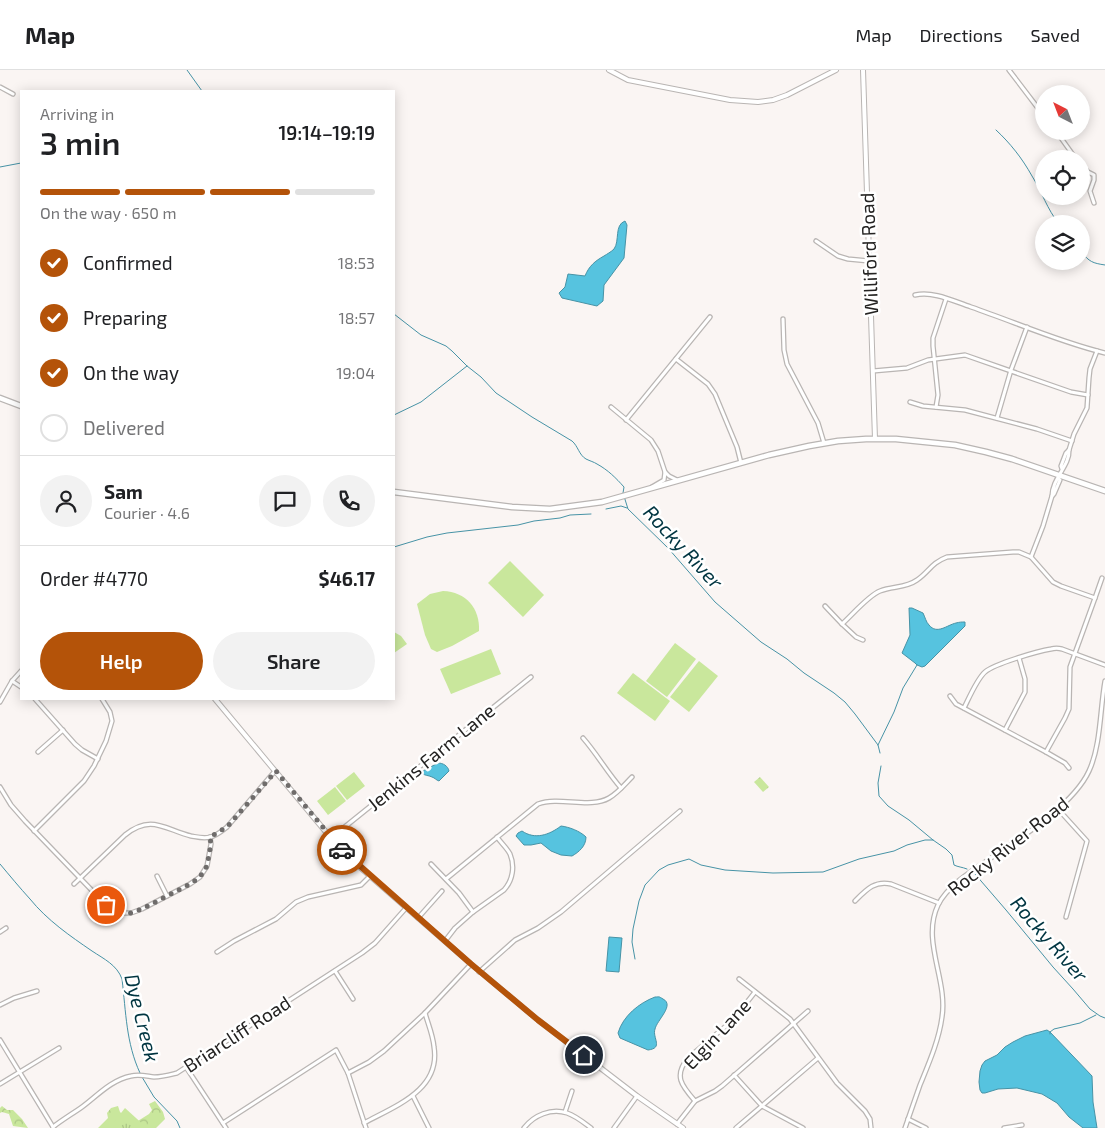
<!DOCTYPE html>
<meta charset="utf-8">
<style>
:root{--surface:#fff;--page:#f2f2f2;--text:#202124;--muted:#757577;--line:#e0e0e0;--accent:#b45309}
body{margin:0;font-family:"Exo 2",sans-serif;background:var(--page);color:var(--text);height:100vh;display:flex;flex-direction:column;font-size:19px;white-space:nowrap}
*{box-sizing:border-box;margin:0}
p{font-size:16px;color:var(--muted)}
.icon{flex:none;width:28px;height:28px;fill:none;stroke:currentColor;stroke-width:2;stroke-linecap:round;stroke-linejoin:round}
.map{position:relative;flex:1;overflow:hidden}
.sheet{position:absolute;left:20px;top:20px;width:375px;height:610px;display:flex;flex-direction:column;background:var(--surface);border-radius:0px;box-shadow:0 2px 12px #0003}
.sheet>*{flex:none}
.needle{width:32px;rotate:318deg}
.buttons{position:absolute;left:1035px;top:15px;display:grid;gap:10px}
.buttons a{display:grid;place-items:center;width:55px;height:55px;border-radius:50%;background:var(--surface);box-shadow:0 2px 12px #0003;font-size:25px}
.pin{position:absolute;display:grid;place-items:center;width:42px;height:42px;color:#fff;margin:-21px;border:2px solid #fff;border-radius:50%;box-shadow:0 1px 5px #0007}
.courier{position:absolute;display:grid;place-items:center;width:50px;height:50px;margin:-25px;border:4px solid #b45309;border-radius:50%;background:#fff;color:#222;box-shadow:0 1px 6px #0007}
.summary em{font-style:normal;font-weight:600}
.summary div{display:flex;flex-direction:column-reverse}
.summary{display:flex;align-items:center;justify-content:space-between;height:85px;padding:0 20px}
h1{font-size:32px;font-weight:600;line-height:38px}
.bar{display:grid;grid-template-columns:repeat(4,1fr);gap:8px 5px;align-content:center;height:60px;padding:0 20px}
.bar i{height:6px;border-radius:4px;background:var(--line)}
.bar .current{background:var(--accent)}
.bar p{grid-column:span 4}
.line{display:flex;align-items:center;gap:12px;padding:0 20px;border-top:1px solid var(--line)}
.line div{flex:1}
.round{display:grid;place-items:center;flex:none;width:52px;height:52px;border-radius:26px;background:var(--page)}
ol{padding:0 20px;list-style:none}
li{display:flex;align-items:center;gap:15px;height:55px}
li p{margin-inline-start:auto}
li .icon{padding:5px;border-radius:50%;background:var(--accent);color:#fff;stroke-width:4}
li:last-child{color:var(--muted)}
li i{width:28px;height:28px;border:2px solid var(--line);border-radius:50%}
.button{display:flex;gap:10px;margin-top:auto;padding:10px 20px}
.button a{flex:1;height:58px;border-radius:30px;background:var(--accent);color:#fff;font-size:20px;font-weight:600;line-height:58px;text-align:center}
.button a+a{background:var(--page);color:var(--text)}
header{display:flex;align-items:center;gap:30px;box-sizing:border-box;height:70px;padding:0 25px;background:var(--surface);border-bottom:1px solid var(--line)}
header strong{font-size:24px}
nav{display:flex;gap:28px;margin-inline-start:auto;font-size:18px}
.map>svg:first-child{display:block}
.forest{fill:url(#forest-crowns)}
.park{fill:url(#park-tufts)}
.pitch{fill:#c9e79c}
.water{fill:#56c3df;stroke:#4793a6}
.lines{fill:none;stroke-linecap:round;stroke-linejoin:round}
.stream{stroke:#4793a6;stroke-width:1}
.minor-casing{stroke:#b9b5b3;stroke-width:5.5}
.tertiary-casing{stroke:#b9b5b3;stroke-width:6}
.primary-casing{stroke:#b9b5b3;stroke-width:7}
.minor{stroke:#fff;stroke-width:3}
.tertiary{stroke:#fff;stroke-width:4}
.primary{stroke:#fff;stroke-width:4.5}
.done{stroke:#6f6c6b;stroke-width:5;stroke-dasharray:0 9}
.route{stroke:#b45309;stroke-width:6}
.labels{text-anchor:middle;stroke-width:5;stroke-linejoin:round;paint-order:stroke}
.street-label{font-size:19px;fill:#242322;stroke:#fff}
.water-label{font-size:20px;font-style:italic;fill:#003541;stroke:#fff}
</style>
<header>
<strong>Map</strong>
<nav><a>Map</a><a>Directions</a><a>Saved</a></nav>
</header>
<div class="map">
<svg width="1105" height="1058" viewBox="0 0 1105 1058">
<defs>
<pattern id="forest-crowns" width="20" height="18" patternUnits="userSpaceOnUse" patternTransform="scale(1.25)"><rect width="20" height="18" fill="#c9e79c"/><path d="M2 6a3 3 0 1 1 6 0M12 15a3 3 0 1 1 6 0" fill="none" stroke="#acc686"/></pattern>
<pattern id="park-tufts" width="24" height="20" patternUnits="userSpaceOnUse" patternTransform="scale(1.25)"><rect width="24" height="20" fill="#c9e79c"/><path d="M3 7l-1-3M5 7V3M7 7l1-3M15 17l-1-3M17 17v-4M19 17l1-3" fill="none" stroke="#acc686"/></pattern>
</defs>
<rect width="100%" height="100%" fill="#faf5f3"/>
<!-- forest -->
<g class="forest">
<path d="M155,1031L163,1042L165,1049L156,1058H98L108,1048L107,1043L111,1038L118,1036L120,1042L133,1054L149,1044L152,1040L149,1034Z"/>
<path d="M2,1036L7,1040H13L22,1049L28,1058L13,1056L9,1044L2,1042L0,1043V1038Z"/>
</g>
<!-- park -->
<g class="park">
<path d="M760,707L769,717L763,722L754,712Z"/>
<path d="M125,1038L147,1058H109Z"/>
</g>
<!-- pitch -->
<g class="pitch">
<path d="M510,491L544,525L523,547L488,513Z"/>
<path d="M443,521C466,522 480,538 479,561L452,576L437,582L431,579L425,565L417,534L430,524Z"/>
<path d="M394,562L401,566L407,574L394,583Z"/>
<path d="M675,573L696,589L667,627L646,611Z"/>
<path d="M491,579L501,604L451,624L440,599Z"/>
<path d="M699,591L718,606L689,642L670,627Z"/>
<path d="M633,603L670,631L655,651L617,623Z"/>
<path d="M354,702L365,716L347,730L336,716Z"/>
<path d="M335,717L346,731L328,745L317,731Z"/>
</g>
<!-- water -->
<g class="water">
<path d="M625,151L627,155L624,188L604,215L603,231L597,236L562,228L559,223L565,217L568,204L585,206C589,196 595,191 604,186C607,184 611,182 614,179C620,171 614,155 625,151Z"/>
<path d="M909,538H912L923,543C925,547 926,552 929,555C937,565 947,555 956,553C960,552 961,552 965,552V556L925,596L922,597L917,595L915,593L902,583L910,565Z"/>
<path d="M438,693C443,693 448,696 449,701L439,711C436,710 435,708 432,707C428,705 425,706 422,703L423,701Z"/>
<path d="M561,756C569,757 580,761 586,767C586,776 579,782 572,786L561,785L551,781L541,773L531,775H524L516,766L518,763L522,761C535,770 549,765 561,756Z"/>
<path d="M609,867L622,868L619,902L606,901Z"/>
<path d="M655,927C660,927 658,926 663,929C675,935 657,950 655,959C652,968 664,978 648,980L620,968L618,963C623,946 639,933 655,927Z"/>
<path d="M1047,960L1050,962L1092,1006L1093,1032L1097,1058H1083L1069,1047L1057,1033L1042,1024L1017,1018L998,1019L985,1023H982L980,1020L979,1012L980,1001L982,995L985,991L997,985L1005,977L1013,972L1025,966Z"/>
</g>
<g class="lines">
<!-- stream -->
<g class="stream">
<path d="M187,0L202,21"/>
<path d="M996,60C1010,73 1022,88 1032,106C1042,122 1047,139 1059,154"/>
<path d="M0,97L21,93"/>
<path d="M1081,182C1090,192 1092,193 1105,195"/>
<path d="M394,244L421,265L446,276L452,281L467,296L481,307L496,323L532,347L572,371C578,376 579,385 586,389C590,391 594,392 597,394C608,400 616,408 624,417L623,423L628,439L668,478L715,532L761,572L787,589L804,603L834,623L845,632L855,644L878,675L880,683"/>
<path d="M394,345L421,332L467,296"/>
<path d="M606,439L621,436L627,438"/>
<path d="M394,477L427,467L447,463L518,455L534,451L560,448L570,445L591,444"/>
<path d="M878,675L894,642L903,618L917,595"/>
<path d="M881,696L878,713L879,726L888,736L909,750L933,770L946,779L952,785L954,795C958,797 962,797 967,799"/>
<path d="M0,794C10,806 20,818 30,829C47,850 70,866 92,881C104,889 117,895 122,909C126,942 126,973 140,1003"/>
<path d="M975,804L1006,840L1053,897L1073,919L1090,939L1100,946L1105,948"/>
<path d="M635,889L632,872L633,859L639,831L645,815L659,800L668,795L689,789L701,795L725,800L773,803L823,802L859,789L894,781L907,775L925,770H933"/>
<path d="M1050,964V962L1054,959L1080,953L1096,945"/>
<path d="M142,1007L154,1027L177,1051L180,1058"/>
</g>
<!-- minor casing -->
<g class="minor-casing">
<g id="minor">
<path d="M1009,0L1044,46"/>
<path d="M0,17L13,24"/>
<path d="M1056,61L1076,89"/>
<path d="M1081,94L1088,102L1094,105V110L1090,121L1094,133"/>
<path d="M816,171L838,186L848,189L869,191"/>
<path d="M915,225C934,221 953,231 971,237C1015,252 1059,272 1105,283"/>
<path d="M783,249L784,280L787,294L818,353L824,373"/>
<path d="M676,289L708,314L715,324L737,377L741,393"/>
<path d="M873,301L907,298L928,290L965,285L1071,322L1088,325"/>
<path d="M910,332L923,336L965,340L1037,359L1072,371"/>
<path d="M611,337L651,370L658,381L665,402"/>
<path d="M936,337L938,325L933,276V268L946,229"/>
<path d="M997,348L1011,300L1027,257"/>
<path d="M626,350L710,247"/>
<path d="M1069,380L1074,364L1087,338L1089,308L1090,299L1097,281"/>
<path d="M1058,408L1060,410L1054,424L1052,426C1052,409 1070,395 1069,380L1066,383L1061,396L1062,399"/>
<path d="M652,417L664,410L665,402L669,406L677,410"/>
<path d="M1031,487L1053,512L1061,516L1095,528L1070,597L1069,639L1065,648L1046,682"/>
<path d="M1095,528L1102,508"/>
<path d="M825,536L842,554"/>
<path d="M863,570L856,567L842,554C852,545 869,525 880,521C893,516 906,518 917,510C929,502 931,493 947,487L1013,482H1019L1031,487L1043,456L1052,426"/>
<path d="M12,611L21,617"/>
<path d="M950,626L956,634L1046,682L1065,693L1069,698"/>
<path d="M35,629L75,674L82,680L98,689"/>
<path d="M0,632L12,611L21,601"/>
<path d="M964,638C969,628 977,609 985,602C994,594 1038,581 1051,579C1055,578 1058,578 1062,579L1105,595"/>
<path d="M1005,660L1025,622V609L1019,588"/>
<path d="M583,668C597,684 607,702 621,718"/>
<path d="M38,682L63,660"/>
<path d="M0,717L11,735L25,751L106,835L110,839L120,843H131L142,839L190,814L200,807L207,796L211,774L210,767"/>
<path d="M1058,739L1087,771L1066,847"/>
<path d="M34,761L84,711L94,696L106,671L112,651L110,642L102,629"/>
<path d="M331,768L531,607"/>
<path d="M431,794L459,823L473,842"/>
<path d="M157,806L167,826"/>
<path d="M446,809L538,734C560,726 590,739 609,728C618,723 625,714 632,707"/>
<path d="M74,814L125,765C151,744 164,759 191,766C197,767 204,769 210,767C216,766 222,761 227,757L275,701"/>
<path d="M855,831C866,820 875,810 891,814L939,833"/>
<path d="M418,848L442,821"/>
<path d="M0,862L6,858"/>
<path d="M445,871L455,858L473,842L504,820C513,810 515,796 510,784C507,778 501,773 497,767"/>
<path d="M217,882L234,871L276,849L296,832L308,827L361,815L370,806"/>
<path d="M335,901L353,929"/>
<path d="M479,902L515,870L538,858L561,842L680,741"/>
<path d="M739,909L790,949L837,1013L865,1041L870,1049L871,1058"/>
<path d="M0,935L14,928L37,921"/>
<path d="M0,970L53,1057"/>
<path d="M186,997L226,1058"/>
<path d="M348,1003L369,992L384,981L425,943L471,894"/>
<path d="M734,1005L762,1036L803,1058"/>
<path d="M0,1014L59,978"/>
<path d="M413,1026L429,1058"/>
<path d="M695,1031C682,1016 673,1006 688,988L733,950L755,922"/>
<path d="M565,1042L572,1021"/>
<path d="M908,1049L926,1058"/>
<path d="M223,1053L336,980L348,1003L366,1058"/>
<path d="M364,1053C395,1036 441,1020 434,977C433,965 428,954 425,943"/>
<path d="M677,1054L695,1031L715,1021L722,1016L808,941"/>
<path d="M53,1057C62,1050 72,1044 82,1037C97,1026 111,1010 131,1006C139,1004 146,1006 154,1007C162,1007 169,1005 177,1003L362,883L375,873L406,838"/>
<path d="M524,1058C534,1045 551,1038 567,1043C576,1046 583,1052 591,1058"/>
<path d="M614,1058L637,1026"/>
<path d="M736,1058L818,988"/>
<path d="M905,1058C910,1044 915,1029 920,1015C929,993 939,970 942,947C948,910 921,871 938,835C947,817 968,803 985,792C1017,770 1073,736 1089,701C1101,675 1100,639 1105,611"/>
<path d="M1004,1058L1022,1055"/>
</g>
</g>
<!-- tertiary casing -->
<g class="tertiary-casing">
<g id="tertiary">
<path d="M609,0L628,10L730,30L758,32L773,30L787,25L836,0"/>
<path d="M863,0L875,369"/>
<path d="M215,629L331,768L347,786L471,894L538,950L637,1026L683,1058"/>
</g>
</g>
<!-- primary casing -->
<g class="primary-casing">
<g id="primary">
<path d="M0,328L21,336"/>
<path d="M394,422L512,437L550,439L602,432L769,385L809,376L838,371L866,369H896L955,375L986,382L1012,389L1105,421"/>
</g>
</g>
<!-- minor -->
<use href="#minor" class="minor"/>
<!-- tertiary -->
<use href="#tertiary" class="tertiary"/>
<!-- primary -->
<use href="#primary" class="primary"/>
</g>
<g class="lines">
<!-- done -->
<path class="done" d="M106,835L110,839L120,843H131L142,839L190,814L200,807L207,796L211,774L210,767L227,757L276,701L342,780"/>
<!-- route -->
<path class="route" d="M342,780L471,894L538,950L584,985"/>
</g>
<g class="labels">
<!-- street labels -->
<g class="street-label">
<text transform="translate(869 184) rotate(-92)" y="7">Williford Road</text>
<text transform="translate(431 687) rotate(-39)" y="7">Jenkins Farm Lane</text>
<text transform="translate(1008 776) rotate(-38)" y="7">Rocky River Road</text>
<text transform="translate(237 964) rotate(-33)" y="7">Briarcliff Road</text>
<text transform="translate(717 964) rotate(-47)" y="7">Elgin Lane</text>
</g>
<!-- water labels -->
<g class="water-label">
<text transform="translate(683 477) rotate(47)" y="7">Rocky River</text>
<text transform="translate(1049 869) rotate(49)" y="7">Rocky River</text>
<text transform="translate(142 948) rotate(76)" y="7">Dye Creek</text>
</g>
</g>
</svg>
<div class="buttons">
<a><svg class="needle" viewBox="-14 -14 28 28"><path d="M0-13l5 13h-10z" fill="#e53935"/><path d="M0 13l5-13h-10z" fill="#757577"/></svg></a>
<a><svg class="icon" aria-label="locate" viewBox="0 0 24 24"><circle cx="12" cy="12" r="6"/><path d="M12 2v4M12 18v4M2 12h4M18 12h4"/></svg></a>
<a><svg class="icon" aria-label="layers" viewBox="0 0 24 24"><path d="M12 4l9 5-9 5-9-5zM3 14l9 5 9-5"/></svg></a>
</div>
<div class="pin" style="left:106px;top:835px;background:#ea580c"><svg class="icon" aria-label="bag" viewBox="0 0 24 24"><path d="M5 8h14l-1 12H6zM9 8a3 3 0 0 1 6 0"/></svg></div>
<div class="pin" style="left:584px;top:985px;background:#1f2937"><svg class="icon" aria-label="home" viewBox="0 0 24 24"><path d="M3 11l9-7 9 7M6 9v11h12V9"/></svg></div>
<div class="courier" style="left:342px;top:780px"><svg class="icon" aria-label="car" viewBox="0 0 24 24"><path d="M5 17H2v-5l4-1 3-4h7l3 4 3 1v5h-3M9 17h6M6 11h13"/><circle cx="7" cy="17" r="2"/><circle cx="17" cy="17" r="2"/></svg></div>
<section class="sheet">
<div class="summary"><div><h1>3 min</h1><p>Arriving in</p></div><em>19:14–19:19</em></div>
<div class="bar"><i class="current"></i><i class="current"></i><i class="current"></i><i></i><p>On the way · 650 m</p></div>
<ol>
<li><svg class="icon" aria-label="check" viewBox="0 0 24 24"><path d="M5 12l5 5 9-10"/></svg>Confirmed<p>18:53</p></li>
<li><svg class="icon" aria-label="check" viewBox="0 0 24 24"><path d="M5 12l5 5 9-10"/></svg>Preparing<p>18:57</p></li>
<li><svg class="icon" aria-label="check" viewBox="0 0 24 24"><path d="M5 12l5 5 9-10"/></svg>On the way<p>19:04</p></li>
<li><i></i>Delivered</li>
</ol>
<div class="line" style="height:90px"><a class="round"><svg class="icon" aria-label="person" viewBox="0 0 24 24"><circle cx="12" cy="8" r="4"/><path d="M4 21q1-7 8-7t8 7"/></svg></a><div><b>Sam</b><p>Courier · 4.6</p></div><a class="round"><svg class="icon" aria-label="chat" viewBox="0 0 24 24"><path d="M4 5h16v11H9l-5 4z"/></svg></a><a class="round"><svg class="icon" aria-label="phone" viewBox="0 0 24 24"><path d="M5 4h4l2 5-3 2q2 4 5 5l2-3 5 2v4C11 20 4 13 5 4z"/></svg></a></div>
<div class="line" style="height:65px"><div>Order #4770</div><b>$46.17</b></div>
<div class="button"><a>Help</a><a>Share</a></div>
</section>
</div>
